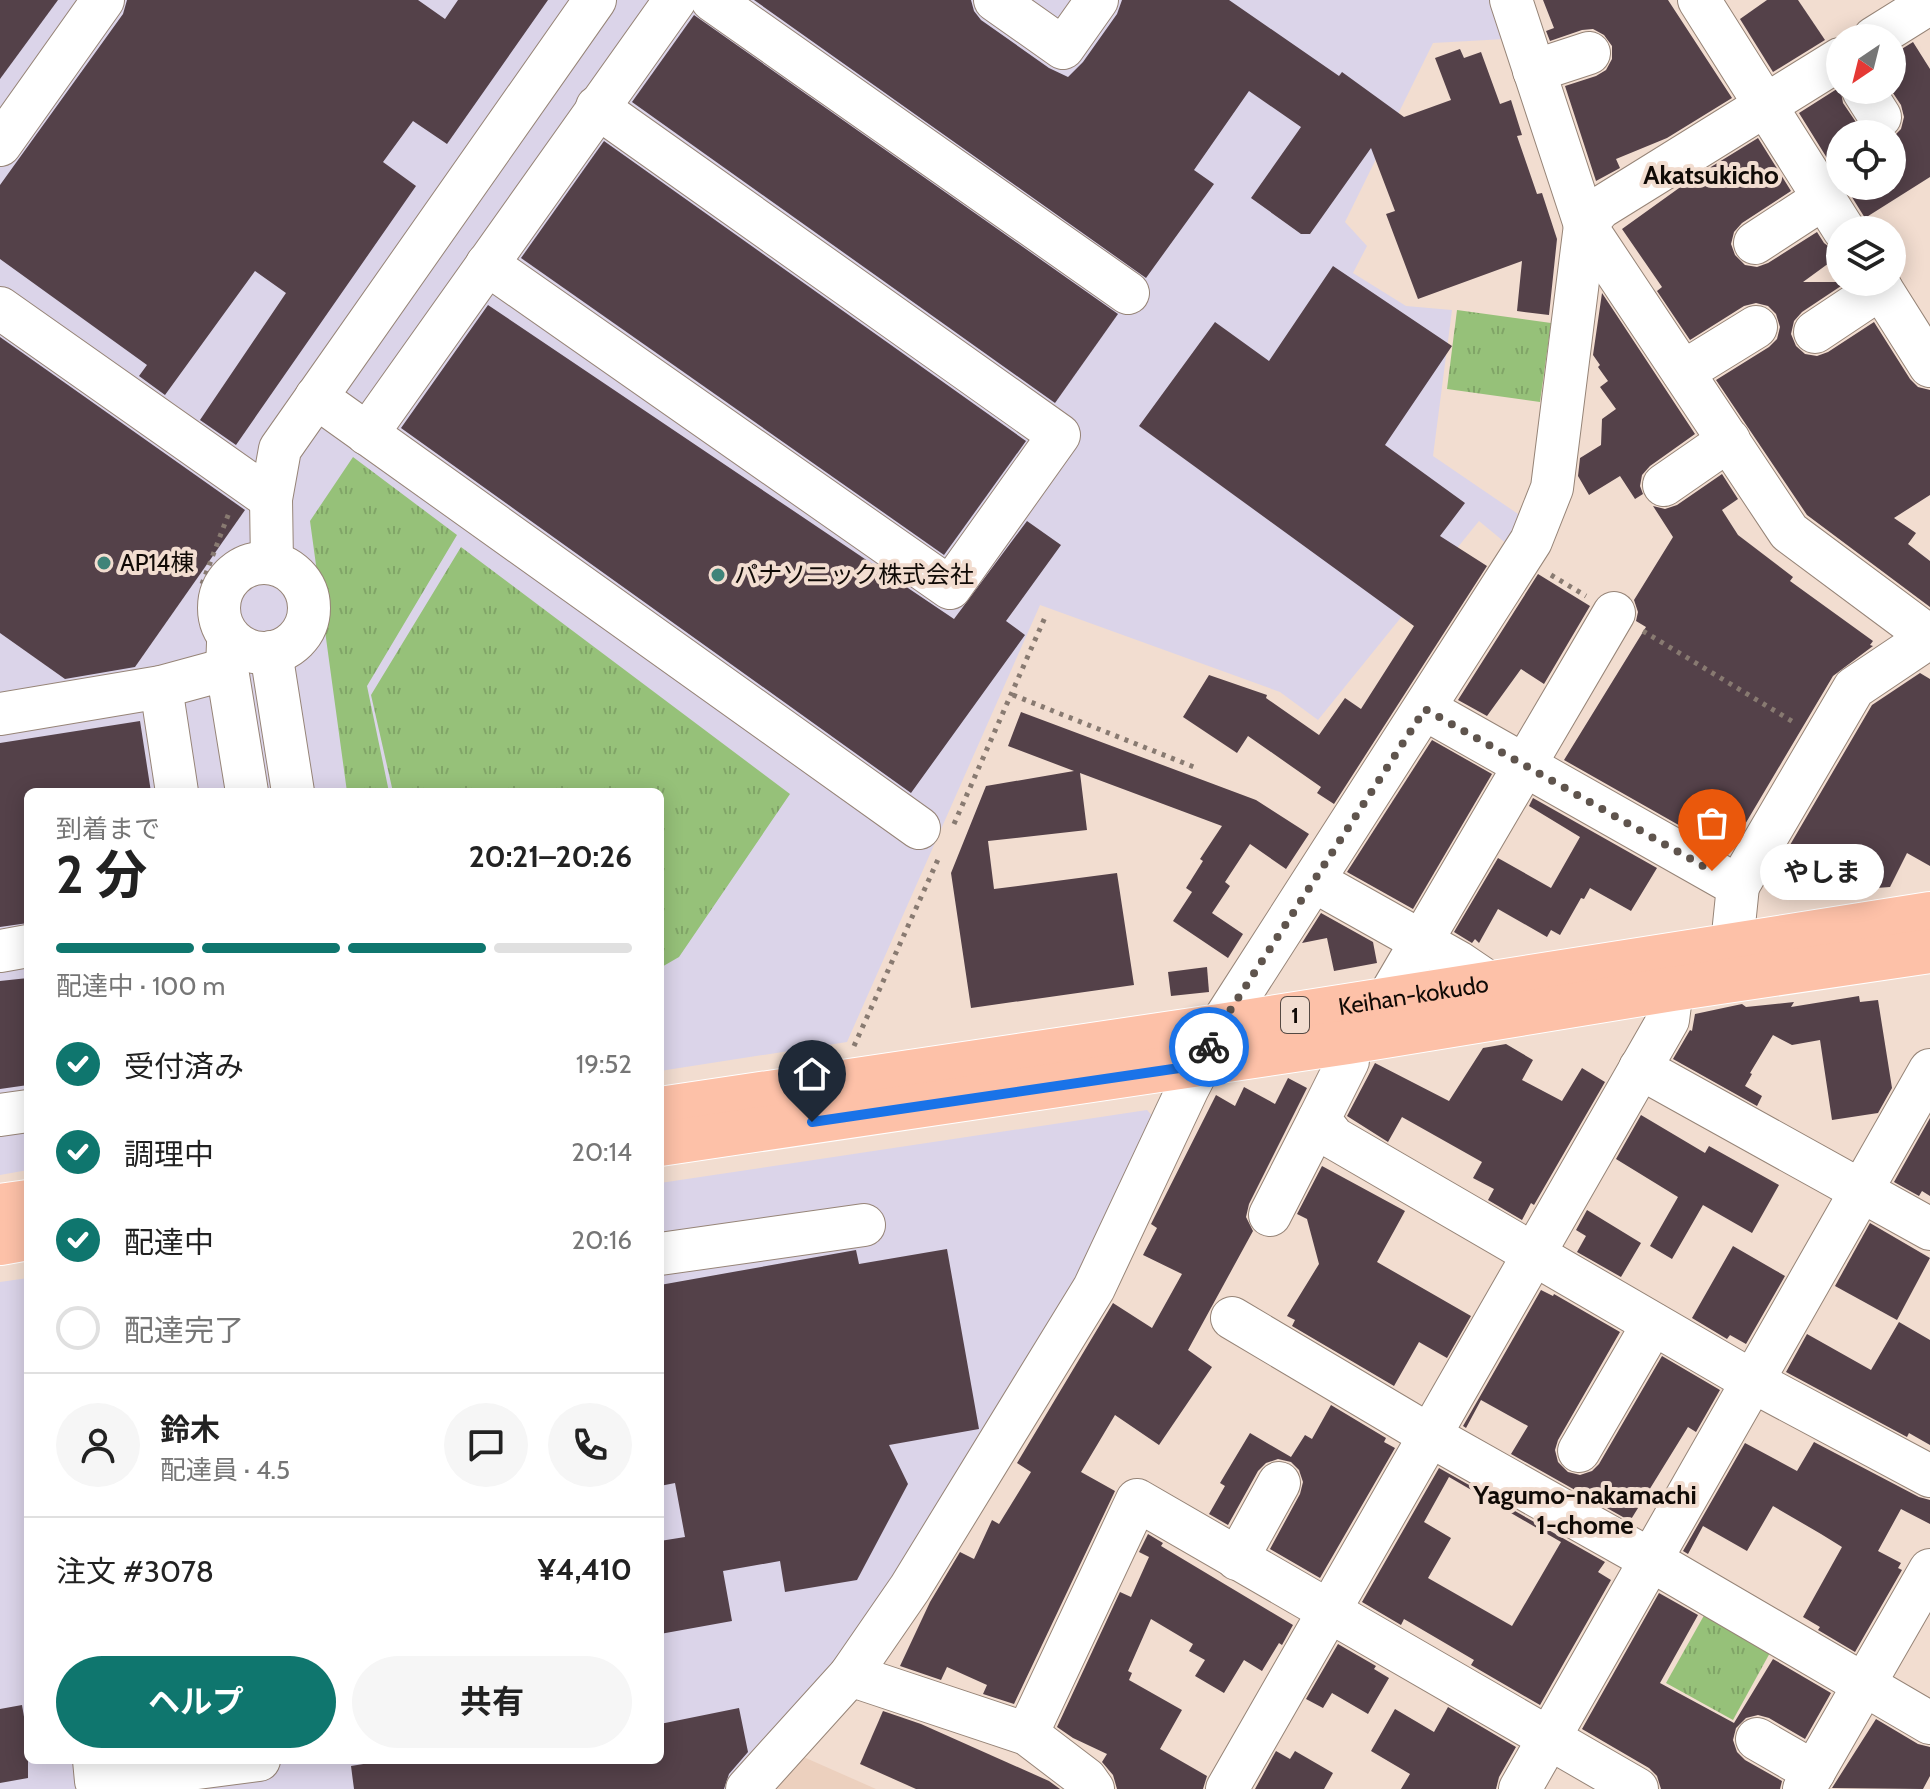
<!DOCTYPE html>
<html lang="ja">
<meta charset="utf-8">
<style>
:root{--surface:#fff;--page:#f6f6f6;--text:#222;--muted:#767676;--line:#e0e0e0;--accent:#0f766e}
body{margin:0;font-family:Cabin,"Noto Sans JP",sans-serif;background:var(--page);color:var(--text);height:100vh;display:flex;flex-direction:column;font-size:30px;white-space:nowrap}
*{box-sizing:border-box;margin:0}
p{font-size:26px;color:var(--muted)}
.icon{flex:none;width:44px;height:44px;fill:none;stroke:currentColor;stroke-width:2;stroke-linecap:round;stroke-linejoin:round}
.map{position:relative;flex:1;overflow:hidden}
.drawer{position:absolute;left:24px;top:788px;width:640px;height:976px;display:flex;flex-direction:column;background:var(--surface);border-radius:12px;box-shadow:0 4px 20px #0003}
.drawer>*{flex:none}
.needle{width:52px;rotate:215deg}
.buttons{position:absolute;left:1826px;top:24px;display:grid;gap:16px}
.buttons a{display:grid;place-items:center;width:80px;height:80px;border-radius:50%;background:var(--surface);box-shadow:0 4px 20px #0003;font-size:40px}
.pin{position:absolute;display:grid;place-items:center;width:68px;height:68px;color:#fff;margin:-82px -34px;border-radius:50% 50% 50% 0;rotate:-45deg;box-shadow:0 0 8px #0007}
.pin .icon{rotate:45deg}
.courier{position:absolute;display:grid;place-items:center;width:80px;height:80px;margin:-40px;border:6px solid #1a73e8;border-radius:50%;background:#fff;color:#222;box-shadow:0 2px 10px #0007}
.bubble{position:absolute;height:56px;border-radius:28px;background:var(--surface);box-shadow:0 4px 20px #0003;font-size:26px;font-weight:700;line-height:56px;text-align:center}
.overview em{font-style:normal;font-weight:700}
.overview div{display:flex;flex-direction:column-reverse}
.overview{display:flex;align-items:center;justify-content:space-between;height:136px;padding:0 32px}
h1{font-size:52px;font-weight:700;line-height:60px}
.bar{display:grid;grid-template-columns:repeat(4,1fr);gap:12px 8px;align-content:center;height:96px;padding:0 32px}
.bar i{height:10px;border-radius:6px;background:var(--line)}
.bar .current{background:var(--accent)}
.bar p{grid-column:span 4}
.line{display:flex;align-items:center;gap:20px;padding:0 32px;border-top:2px solid var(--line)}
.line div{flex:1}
.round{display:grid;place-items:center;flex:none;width:84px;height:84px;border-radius:42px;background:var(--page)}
ol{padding:0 32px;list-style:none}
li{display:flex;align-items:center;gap:24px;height:88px}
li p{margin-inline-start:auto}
li .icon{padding:8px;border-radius:50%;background:var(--accent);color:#fff;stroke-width:4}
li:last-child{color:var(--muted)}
li i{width:44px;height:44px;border:4px solid var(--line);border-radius:50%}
.button{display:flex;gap:16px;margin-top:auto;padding:16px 32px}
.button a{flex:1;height:92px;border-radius:48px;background:var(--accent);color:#fff;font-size:32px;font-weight:700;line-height:92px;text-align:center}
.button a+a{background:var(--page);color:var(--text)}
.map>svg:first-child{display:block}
.commercial{fill:#dbd4e9}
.built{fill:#ecd0be}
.grass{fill:url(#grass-tufts)}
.building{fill:#544149;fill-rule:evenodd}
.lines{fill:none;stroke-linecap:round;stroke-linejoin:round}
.minor-casing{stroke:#968477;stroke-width:44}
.highway-casing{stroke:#fff;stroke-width:46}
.path{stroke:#887a71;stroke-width:5;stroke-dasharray:4 6;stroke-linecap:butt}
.minor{stroke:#fff;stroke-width:42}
.highway{stroke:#fdc1a8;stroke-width:44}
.done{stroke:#5f544d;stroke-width:8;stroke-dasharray:0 14.4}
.route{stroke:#1a73e8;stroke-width:10}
.poi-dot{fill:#3f8479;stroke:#f2ddd0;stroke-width:3}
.labels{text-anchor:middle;stroke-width:8;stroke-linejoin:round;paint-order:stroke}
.shield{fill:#f2ddd0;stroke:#544943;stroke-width:2}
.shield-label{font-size:22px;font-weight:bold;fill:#100a06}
.poi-label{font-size:24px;fill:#100a06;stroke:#f2ddd0;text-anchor:start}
.street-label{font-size:24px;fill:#100a06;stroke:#f2ddd0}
.neighbourhood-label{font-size:26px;font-weight:bold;fill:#100a06;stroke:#f2ddd0}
</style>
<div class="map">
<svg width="1930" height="1789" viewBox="0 0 1930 1789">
<defs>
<pattern id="grass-tufts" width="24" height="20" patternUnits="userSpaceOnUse" patternTransform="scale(2)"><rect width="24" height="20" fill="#96c179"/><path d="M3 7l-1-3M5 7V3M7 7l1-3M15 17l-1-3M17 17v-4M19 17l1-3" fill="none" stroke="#80a467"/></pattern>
</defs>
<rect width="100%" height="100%" fill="#f2ddd0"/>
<!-- commercial -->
<g class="commercial">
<path d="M0,0H1493L1505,39L1433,43L1345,222L1367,246L1353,273L1406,306L1452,310L1433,456L1521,516L1508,545L1479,521L1318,720L1280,692L1040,605L847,1042L660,1071V792H28V1170L0,1175Z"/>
<path d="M1147,1110L1157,1121L1084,1278L839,1668L729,1789H0V1282L28,1278V1760H660V1183Z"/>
</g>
<!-- built -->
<path class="built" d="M799,1755L876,1789H770Z"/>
<!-- grass -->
<g class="grass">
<path d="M1457,310L1551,323L1540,402L1447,389Z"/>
<path d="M353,457L457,535L367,686L389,792H347L310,521Z"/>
<path d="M461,547L790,794L679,957L660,968V792H393L371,695Z"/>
<path d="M1711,1603L1777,1640L1733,1720L1666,1683Z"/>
</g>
<!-- building -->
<g class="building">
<path d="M0,0H58L0,79Z"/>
<path d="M127,0H418L445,19L458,0H548L447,144L413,121L383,162L416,186L236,445L200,420L286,293L255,271L165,395L139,376L147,365L0,259V185L123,14Z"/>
<path d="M754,0H971L974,11L981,20L1049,68L1068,77L1083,62L1117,14L1122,0H1229L1339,76L1342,72L1404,117L1451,100L1435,58L1460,49L1464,58L1481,52L1500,104L1511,100L1522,135L1517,136L1537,194L1542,193L1557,239L1549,315L1517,311L1522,261L1418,299L1386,214L1395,211L1371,148L1310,234H1301L1251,198L1301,127L1249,91L1194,170L1214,184L1146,278Z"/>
<path d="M1543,0H1668L1732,98L1667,138L1616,159L1620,168L1596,181L1565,86L1596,76L1606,70L1612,59V46L1604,35L1593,29L1582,30L1550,41L1546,31L1554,28Z"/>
<path d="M1767,0H1798L1825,40L1773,72L1740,19Z"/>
<path d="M694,15L1118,314L1055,403L632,102Z"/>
<path d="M1913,42L1930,69V177L1865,218L1845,186H1892V138L1901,129L1904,117L1901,105L1891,90L1892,55Z"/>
<path d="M1840,87L1843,103L1864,134H1840V179L1799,113Z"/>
<path d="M1758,138L1791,191L1742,223L1734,232L1731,244L1735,255L1745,265L1757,267L1768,263L1817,232L1824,243L1840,255L1803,282H1847L1802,312L1794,321L1791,334L1796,346L1805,354L1817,356L1828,352L1874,322L1910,379L1918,387L1930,390V495L1894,518L1916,533L1908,544L1930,561V607L1807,515L1716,380L1769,347L1777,339L1780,327L1776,314L1768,306L1756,303L1744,306L1690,340L1657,291L1662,287L1622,229L1693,178Z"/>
<path d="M604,141L1026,441L944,555L521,258Z"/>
<path d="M1333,266L1452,346L1385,445L1465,503L1440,536L1487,566L1334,804L1317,793L1321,787L1248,736L1237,753L1183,717L1209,675L1267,695L1266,698L1319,735L1345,698L1361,709L1414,626L1139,426L1215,322L1269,361Z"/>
<path d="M1602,293L1695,434L1650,466L1642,475L1640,486L1643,494L1635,499L1620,476L1589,495L1578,476L1580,458L1601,445L1602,419L1616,409L1600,387L1608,381L1598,367L1600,365L1593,355Z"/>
<path d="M488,305L954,619L1027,521L1061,545L1006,621L1025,635L911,793L401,428Z"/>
<path d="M0,337L245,510L135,667L65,679L0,633Z"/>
<path d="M1722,474L1738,499L1722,510L1738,535L1793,577L1790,581L1873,641L1870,645L1873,646L1833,676L1728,853L1564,760L1646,627L1636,621L1638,612L1634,600L1673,537L1653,506L1665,509L1677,505Z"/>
<path d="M1538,574L1590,606L1544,684L1521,669L1487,716L1458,700Z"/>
<path d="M1920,673L1930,679V866L1907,853L1890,887L1835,891L1830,900L1776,869L1872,705Z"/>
<path d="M1021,712L1256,800L1309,834L1286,869L1250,844L1225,882L1230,886L1212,913L1243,934L1228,958L1173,921L1192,892L1186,888L1203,861L1200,859L1222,826L1080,773L1087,830L988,841L994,889L1117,873L1134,985L971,1008L951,873L986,786L1074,771L1008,746Z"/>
<path d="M140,721L151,792H28V923L0,927V743Z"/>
<path d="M1432,740L1492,774L1413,909L1347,872Z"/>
<path d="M1533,798L1657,868L1631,911L1590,888L1584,899L1581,898L1560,935L1551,930L1547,937L1498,909L1479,943L1475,939L1472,943L1454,932L1498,858L1551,888L1580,837L1529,806Z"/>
<path d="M1321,913L1373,942L1377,963L1334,971L1327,938L1302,943Z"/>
<path d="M1207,967L1209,992L1171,996L1168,972Z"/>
<path d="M28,978V1085L0,1089V981Z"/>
<path d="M1859,996L1860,1002L1878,1000L1892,1088L1878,1113L1832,1120L1820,1040L1792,1045L1773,1035L1750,1073L1752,1074L1745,1086L1762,1096L1757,1106L1673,1059L1690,1030L1692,1031L1695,1014L1742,1004L1746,1007L1794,1002L1791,1007Z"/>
<path d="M1506,1044L1533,1060L1522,1080L1562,1101L1582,1068L1605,1082L1534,1205L1531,1203L1522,1220L1488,1200L1494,1189L1473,1178L1482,1162L1402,1117L1388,1142L1347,1116L1375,1063L1449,1101L1483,1048Z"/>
<path d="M1288,1078L1307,1088L1249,1204L1246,1217L1253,1231L1188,1350L1212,1367L1159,1445L1115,1415L1081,1472L1115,1491L1014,1704L983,1694L987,1685L947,1667L941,1680L900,1666L930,1602L960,1552L974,1559L992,1520L999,1524L1031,1472L1017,1463L1113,1303L1152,1328L1182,1274L1143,1255L1157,1228L1151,1224L1216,1095L1235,1106L1244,1087L1275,1104Z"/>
<path d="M1641,1115L1705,1153L1709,1146L1779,1185L1752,1233L1703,1205L1672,1259L1650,1246L1678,1197L1616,1159Z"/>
<path d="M1930,1118V1196L1922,1191L1919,1196L1894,1182Z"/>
<path d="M1322,1166L1405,1211L1377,1262L1471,1316L1447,1358L1419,1342L1394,1386L1292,1326L1295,1320L1287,1316L1319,1264L1307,1219L1297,1214Z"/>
<path d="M1587,1210L1641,1243L1621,1277L1577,1252L1586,1236L1576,1230Z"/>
<path d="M1870,1223L1930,1258L1897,1320L1835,1286Z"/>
<path d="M1733,1246L1785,1276L1746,1344L1730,1335L1727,1339L1692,1318Z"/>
<path d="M947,1249L979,1429L889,1445L908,1484L857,1580L785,1592L780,1561L723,1571L732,1621L660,1634V1541L685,1537L675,1483L660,1486V1285L856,1250L859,1264Z"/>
<path d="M1541,1290L1553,1296L1554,1294L1620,1332L1558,1440L1555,1450L1558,1462L1568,1472L1580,1475L1592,1471L1599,1464L1662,1356L1720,1390L1696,1432L1688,1427L1630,1521L1511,1454L1528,1426L1481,1400L1466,1428L1463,1426Z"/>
<path d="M1899,1322L1930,1340V1445L1909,1433L1907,1437L1786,1372L1807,1334L1871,1370Z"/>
<path d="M1331,1405L1386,1438L1384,1442L1395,1448L1320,1578L1270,1549L1300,1494L1303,1482L1299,1470L1291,1462L1278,1459L1266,1463L1258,1471L1228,1525L1209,1514L1225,1486L1220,1483L1250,1433L1291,1457L1305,1435L1312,1439Z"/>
<path d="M1814,1442L1919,1497L1930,1500V1524L1901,1509L1878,1551L1901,1563L1898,1568L1902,1570L1855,1652L1818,1630L1820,1627L1803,1617L1842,1547L1821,1534L1773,1506L1747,1551L1703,1526L1688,1554L1683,1551L1745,1443L1797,1471Z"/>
<path d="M1439,1468L1605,1562L1598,1572L1611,1580L1540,1705L1471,1665L1474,1660L1404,1619L1401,1625L1362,1602ZM1449,1477L1561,1542L1512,1626L1428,1578L1451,1538L1424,1522Z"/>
<path d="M1148,1534L1163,1543L1161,1546L1293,1625L1282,1645L1279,1643L1262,1671L1244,1660L1224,1693L1195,1676L1205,1660L1189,1651L1193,1644L1151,1619L1128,1671L1132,1673L1129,1680L1182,1710L1160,1749L1207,1776L1203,1789H1117L1113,1775L1102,1762L1107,1754L1073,1738L1057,1727L1120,1592L1131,1597L1149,1557L1139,1552Z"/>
<path d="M1659,1593L1698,1615L1660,1683L1734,1723L1773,1659L1831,1693L1805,1739L1769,1718L1758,1715L1746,1718L1736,1728L1733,1740L1737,1752L1745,1760L1782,1781L1780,1789H1661L1657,1776L1649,1768L1582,1729Z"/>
<path d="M1338,1644L1376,1666L1374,1669L1389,1678L1368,1714L1332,1693L1323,1708L1306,1699Z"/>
<path d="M22,1705L28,1740V1778L0,1783V1709Z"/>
<path d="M1448,1707L1516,1747L1499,1777L1496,1789H1401L1410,1774L1371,1751L1395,1709L1434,1732Z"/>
<path d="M739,1708L748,1752L729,1774L724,1789H354L351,1766L388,1760H660V1724Z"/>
<path d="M883,1711L921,1724L1049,1781L1060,1789H916L860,1764Z"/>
<path d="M1876,1719L1918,1744L1930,1747V1776L1923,1789L1832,1788Z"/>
<path d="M1276,1751L1290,1759L1295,1751L1333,1773L1324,1789H1255Z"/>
</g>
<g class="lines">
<!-- minor casing -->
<g class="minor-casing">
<g id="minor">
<path d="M712,0L1128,293"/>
<path d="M995,0L1063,48L1097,0"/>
<path d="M1511,0L1585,225L1789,532L1930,637"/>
<path d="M1699,0L1844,230"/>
<path d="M1874,38L1930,3"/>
<path d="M1534,71L1589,53"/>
<path d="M1863,90L1880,117"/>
<path d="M0,145L103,0"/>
<path d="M1755,243L1824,198"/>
<path d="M487,264L950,588L1059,435L597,107"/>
<path d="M1877,282L1930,366"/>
<path d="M0,308L271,499"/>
<path d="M1815,332L1881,288"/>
<path d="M1683,372L1756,327"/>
<path d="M316,397L919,828"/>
<path d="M367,434L675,0"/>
<path d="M1664,485L1729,440"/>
<path d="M272,563L271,499L280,449L595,0"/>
<circle cx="264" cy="608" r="45"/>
<path d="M228,643L227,669L247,792"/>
<path d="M271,652L293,792"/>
<path d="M161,687L177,792"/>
<path d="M1425,709L1738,886L1732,944"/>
<path d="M0,714L161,687L227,669"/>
<path d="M1314,881L1458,962L1489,983"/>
<path d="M1738,886L1854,688L1930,637"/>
<path d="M0,951L28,946"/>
<path d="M1387,1000L1614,613"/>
<path d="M1348,1042V1061L1319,1119L1334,1138L1752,1381L1930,1476"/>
<path d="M1640,1068L1930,1229"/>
<path d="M0,1115L28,1111"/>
<path d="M1270,1215L1319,1119"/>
<path d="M660,1254L864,1225"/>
<path d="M1232,1318L1429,1435L1649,1559L1930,1723"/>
<path d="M1579,1451L1653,1324"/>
<path d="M1237,1559L1279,1483"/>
<path d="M850,1675L1027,1734L1086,1779L1093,1789"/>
<path d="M1027,1734L1137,1500L1637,1789"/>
<path d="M1757,1739L1814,1772"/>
<path d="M94,1760L96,1781L259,1760"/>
<path d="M747,1789L850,1675L910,1588L1094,1288L1188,1088L1220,1026L1531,541L1552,488L1585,225L1600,208L1840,59"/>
<path d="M1227,1789L1668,1020L1672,989"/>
<path d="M1520,1789L1930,1070"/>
<path d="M1804,1789L1930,1570"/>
</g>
</g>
<!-- highway casing -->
<g class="highway-casing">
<g id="highway">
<path id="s1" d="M660,1109L1220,1026L1930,914"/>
<path d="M660,1144L1348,1042L1672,989L1930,951"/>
<path d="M0,1206L28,1202"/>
<path d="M0,1243L28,1238"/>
</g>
</g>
<!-- path -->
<g class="path">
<path d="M1551,575L1586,596"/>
<path d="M202,584L230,510"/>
<path d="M1643,631L1795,723"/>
<path d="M1013,695L1194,767"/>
<path d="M954,824L1046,615"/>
<path d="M854,1046L940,855"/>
</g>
<!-- minor -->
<use href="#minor" class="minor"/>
<!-- highway -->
<use href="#highway" class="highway"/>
</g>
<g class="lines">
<!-- done -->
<path class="done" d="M1209,1047L1220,1026L1425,709L1712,871"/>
<!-- route -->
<path class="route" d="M812,1122L1200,1065L1209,1047"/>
</g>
<!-- markers -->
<g class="poi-dot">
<circle cx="104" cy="563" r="8"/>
<circle cx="718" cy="575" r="8"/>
</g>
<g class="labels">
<!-- shield labels -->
<rect class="shield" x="1281" y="997" width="28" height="36" rx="6"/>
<g class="shield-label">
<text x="1295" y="1023">1</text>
</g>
<!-- poi labels -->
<g class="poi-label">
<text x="120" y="571">AP14棟</text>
<text x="734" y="583">パナソニック株式会社</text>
</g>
<!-- street labels -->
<g class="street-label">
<text dy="8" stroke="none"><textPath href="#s1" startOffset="762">Keihan-kokudo</textPath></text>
</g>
<!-- neighbourhood labels -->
<g class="neighbourhood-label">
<text x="1711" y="184">Akatsukicho</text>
<text x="1585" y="1504">Yagumo-nakamachi<tspan x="1585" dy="30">1-chome</tspan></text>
</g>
</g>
</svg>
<div class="buttons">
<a><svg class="needle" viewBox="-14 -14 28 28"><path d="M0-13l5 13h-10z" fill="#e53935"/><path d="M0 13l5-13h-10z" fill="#767676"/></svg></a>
<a><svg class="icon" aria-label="locate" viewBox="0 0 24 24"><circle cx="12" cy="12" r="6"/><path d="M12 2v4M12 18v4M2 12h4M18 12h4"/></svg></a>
<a><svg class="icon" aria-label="layers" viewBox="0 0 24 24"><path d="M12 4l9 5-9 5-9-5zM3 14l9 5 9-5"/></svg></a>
</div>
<div class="pin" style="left:1712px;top:871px;background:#ea580c"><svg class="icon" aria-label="bag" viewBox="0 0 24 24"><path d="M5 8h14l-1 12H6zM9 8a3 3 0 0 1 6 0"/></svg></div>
<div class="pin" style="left:812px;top:1122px;background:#1f2937"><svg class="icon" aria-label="home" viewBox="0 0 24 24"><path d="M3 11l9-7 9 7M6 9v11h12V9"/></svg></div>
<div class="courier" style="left:1209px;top:1047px"><svg class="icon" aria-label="bike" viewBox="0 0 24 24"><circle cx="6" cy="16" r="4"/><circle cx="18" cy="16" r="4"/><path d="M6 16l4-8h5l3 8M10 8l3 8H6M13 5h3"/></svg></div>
<div class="bubble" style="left:1760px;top:844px;width:124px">やしま</div>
<section class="drawer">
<div class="overview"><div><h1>2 分</h1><p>到着まで</p></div><em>20:21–20:26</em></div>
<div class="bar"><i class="current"></i><i class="current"></i><i class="current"></i><i></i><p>配達中 · 100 m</p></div>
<ol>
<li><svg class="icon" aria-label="check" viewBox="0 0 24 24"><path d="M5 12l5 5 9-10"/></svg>受付済み<p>19:52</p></li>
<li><svg class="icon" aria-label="check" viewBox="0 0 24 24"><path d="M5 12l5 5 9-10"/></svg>調理中<p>20:14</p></li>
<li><svg class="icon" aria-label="check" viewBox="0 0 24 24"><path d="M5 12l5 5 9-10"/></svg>配達中<p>20:16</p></li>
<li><i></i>配達完了</li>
</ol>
<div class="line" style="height:144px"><a class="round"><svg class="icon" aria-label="person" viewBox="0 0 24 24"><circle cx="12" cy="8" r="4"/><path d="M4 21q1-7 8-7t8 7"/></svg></a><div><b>鈴木</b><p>配達員 · 4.5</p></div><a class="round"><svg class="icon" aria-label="chat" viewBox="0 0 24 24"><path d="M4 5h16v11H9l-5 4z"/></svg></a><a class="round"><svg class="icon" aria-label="phone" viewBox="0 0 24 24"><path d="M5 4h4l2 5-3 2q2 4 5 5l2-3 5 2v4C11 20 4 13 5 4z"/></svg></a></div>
<div class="line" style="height:104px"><div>注文 #3078</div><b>¥4,410</b></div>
<div class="button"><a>ヘルプ</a><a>共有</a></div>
</section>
</div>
